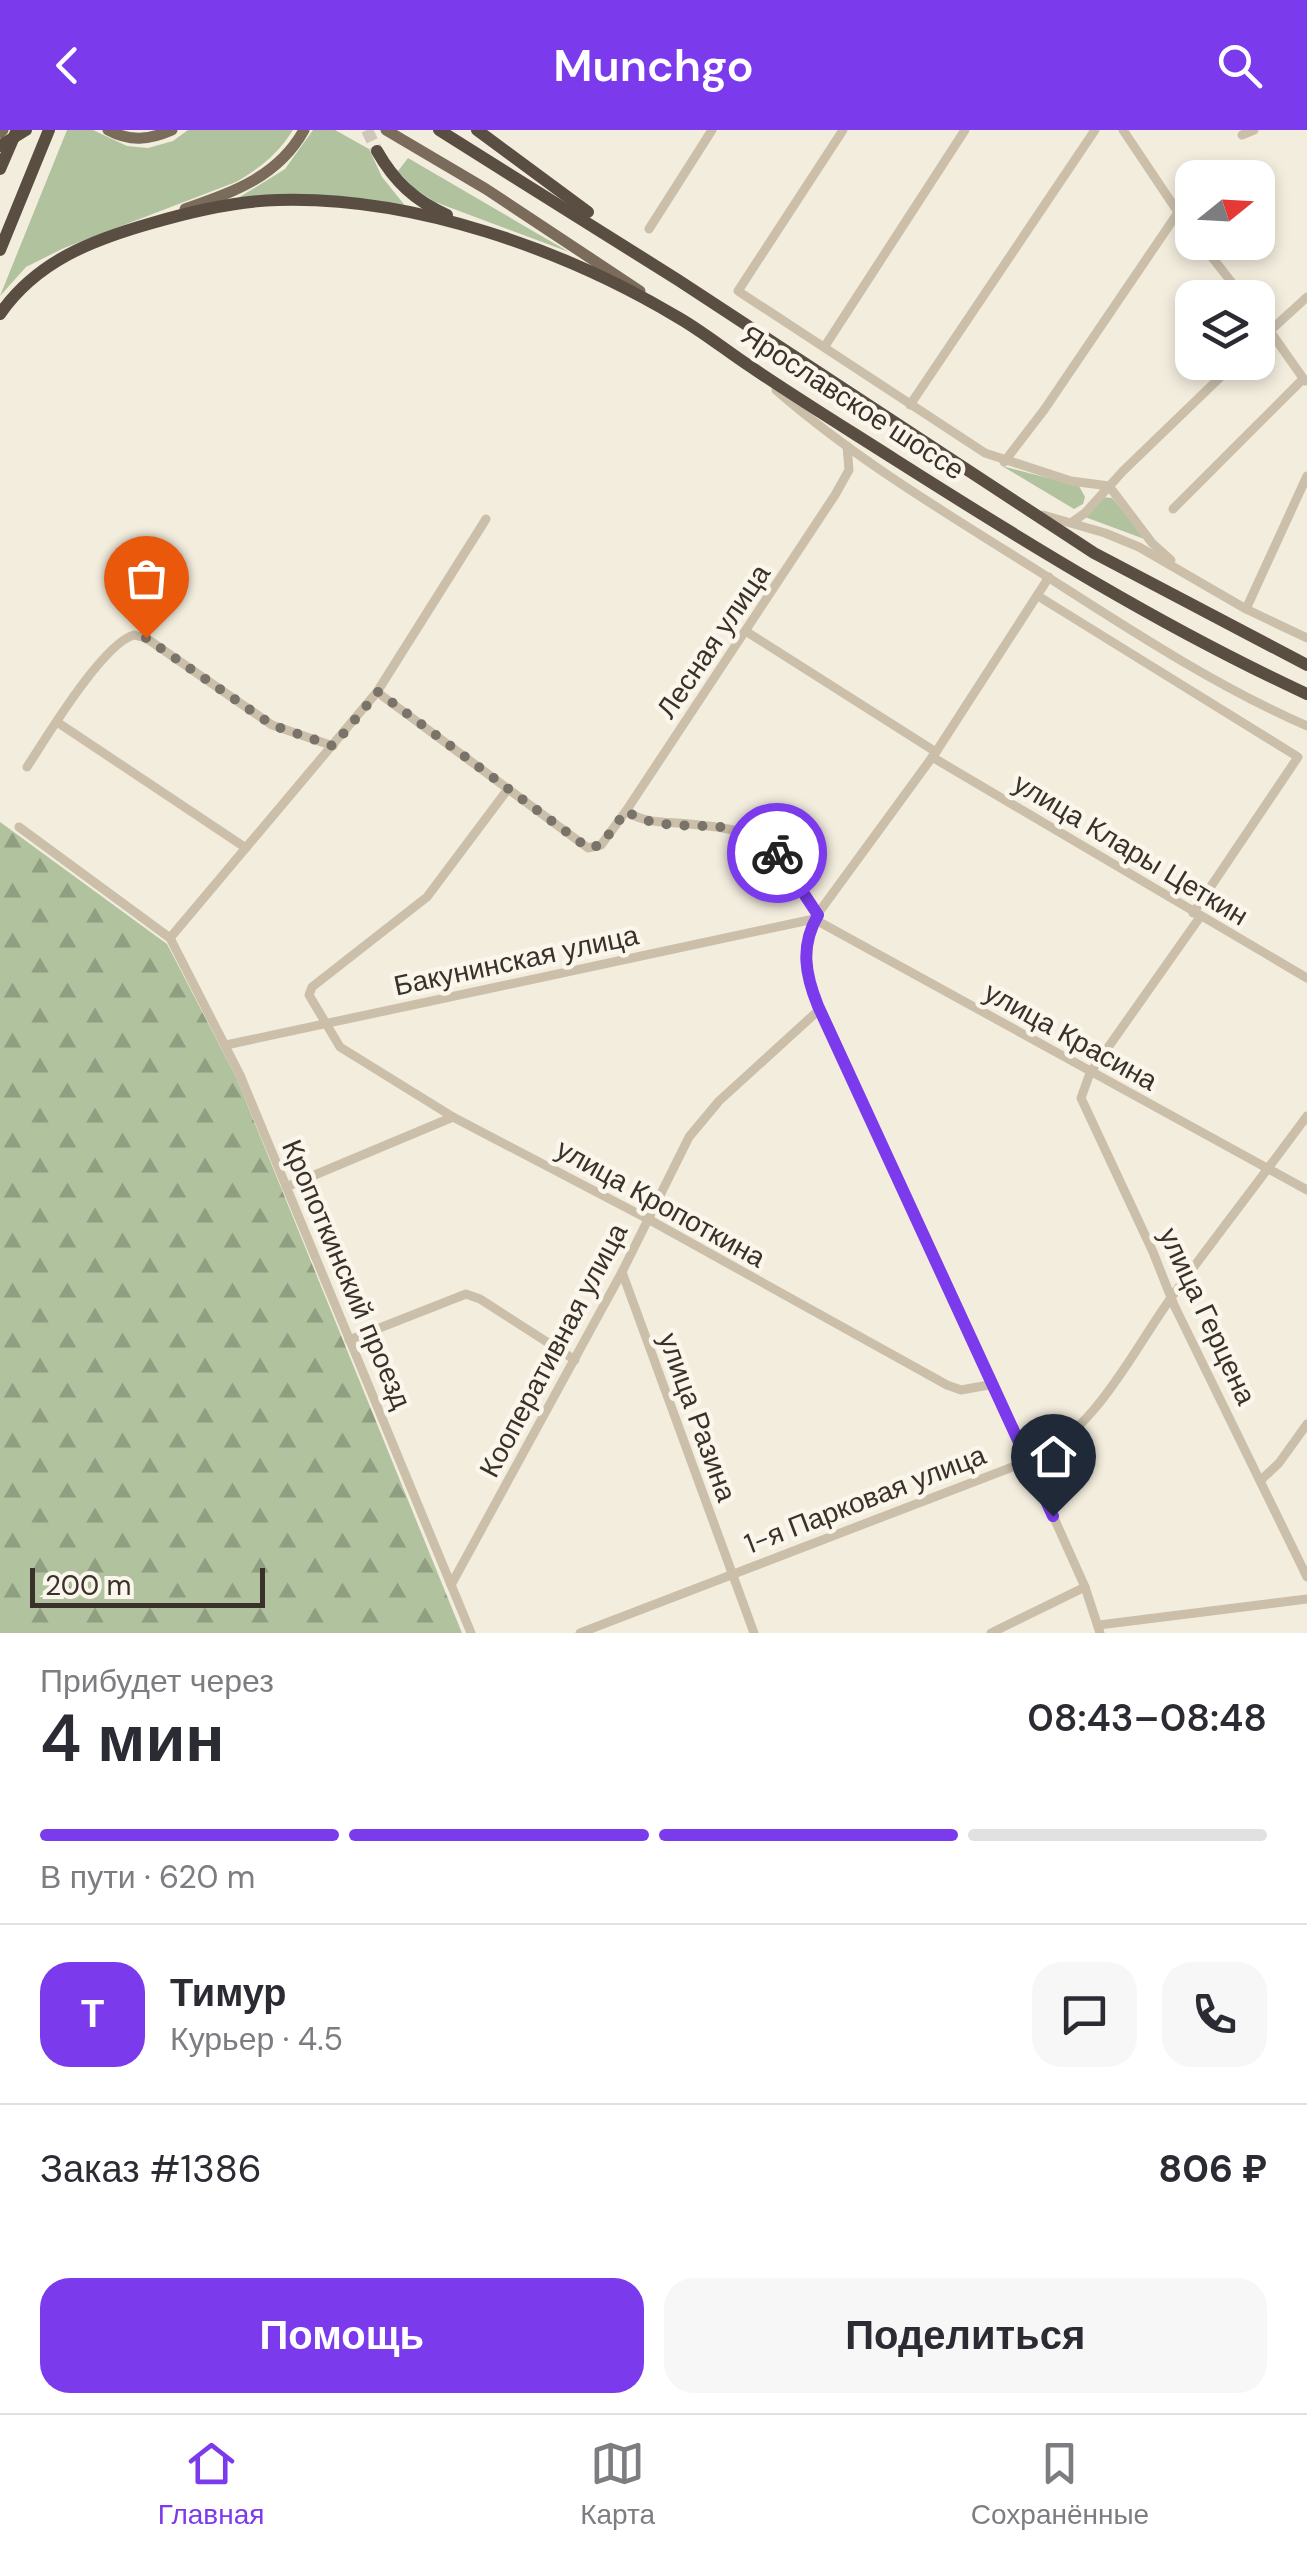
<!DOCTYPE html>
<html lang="ru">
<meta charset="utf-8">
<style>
:root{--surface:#fff;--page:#f7f7f7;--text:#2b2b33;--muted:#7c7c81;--line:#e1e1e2;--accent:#7c3aed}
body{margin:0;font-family:"DM Sans",sans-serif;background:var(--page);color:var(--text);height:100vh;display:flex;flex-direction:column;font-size:38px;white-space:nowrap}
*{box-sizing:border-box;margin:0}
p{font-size:32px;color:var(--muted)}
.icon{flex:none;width:55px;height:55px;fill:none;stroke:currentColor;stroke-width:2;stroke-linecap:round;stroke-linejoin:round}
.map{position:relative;height:1503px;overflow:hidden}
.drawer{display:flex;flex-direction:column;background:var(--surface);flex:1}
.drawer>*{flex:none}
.needle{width:65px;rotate:72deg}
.buttons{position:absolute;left:1175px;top:30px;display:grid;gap:20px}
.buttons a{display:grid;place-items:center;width:100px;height:100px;border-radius:20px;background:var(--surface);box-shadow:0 5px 15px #0003;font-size:50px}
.scale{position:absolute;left:30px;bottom:25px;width:235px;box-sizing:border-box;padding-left:10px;border:5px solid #39312a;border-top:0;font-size:28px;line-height:35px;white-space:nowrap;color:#39312a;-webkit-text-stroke:8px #faf6eb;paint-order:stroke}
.pin{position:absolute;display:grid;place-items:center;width:85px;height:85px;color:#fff;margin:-102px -42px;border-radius:50% 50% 50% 0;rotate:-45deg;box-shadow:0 0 10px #0007}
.pin .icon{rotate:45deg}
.courier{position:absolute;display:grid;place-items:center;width:100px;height:100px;margin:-50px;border:8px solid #7c3aed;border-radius:50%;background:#fff;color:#222;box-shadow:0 2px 12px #0007}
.headline em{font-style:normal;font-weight:600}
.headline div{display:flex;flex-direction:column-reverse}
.headline{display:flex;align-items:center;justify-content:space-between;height:170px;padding:0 40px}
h1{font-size:65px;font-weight:600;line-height:75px}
.bar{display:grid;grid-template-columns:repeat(4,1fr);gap:15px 10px;align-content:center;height:120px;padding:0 40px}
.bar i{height:12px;border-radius:8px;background:var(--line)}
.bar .active{background:var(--accent)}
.bar p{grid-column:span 4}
.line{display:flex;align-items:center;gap:25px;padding:0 40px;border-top:2px solid var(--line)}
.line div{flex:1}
.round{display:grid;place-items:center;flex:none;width:105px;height:105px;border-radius:30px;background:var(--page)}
.cta{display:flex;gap:20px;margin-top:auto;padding:20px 40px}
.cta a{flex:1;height:115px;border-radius:30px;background:var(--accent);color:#fff;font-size:40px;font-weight:600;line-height:115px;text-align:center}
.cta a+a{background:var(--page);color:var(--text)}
header{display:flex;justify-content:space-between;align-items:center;height:130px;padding:0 40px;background:var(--accent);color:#fff;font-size:45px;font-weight:600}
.tabs{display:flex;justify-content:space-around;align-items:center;height:140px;border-top:2px solid var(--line);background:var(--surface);font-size:28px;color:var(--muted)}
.tabs a{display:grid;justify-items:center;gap:5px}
.tabs .active{color:var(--accent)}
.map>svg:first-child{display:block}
.grass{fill:#b0c29e}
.forest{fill:url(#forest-firs)}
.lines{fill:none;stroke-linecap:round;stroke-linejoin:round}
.highway-tunnel{stroke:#cec7ba;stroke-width:12;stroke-dasharray:12 6;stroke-linecap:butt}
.minor{stroke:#cbbfaa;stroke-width:9}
.major{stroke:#7b6b5b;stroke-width:11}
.highway{stroke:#5a4d41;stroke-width:12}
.highway-bridge{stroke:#5a4d41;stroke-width:12}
.done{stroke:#7a7369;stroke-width:10;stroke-dasharray:0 18}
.route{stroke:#7c3aed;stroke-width:12}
.labels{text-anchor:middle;stroke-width:9;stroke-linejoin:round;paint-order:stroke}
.street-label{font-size:28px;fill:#39312a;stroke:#faf6eb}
</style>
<header><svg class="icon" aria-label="back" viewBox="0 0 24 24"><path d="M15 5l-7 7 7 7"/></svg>Munchgo<svg class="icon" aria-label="search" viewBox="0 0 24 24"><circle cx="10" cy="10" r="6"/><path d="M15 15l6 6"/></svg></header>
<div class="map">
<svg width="1307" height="1503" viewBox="0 0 1307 1503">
<defs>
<pattern id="forest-firs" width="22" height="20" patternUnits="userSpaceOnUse" patternTransform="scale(2.5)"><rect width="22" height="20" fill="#b0c29e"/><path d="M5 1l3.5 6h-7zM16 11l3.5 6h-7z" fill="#909e81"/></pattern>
</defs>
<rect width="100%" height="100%" fill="#f3edde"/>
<!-- grass -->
<g class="grass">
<path d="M67,0H93L127,16L148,18L173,11L188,0H293C278,24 260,38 236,52L64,118L26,137L0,166Z"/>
<path d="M313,0H335L369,19L382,47L407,78L238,68L285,39Z"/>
<path d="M408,28L569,122L435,72L415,59L398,41Z"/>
<path d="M1002,336L1079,356L1085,367L1083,374L1074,379Z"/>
<path d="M1103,367L1112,368L1147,410L1085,387Z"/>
</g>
<!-- forest -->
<path class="forest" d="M0,692L167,814L236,947L462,1503H0Z"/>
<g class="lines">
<!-- highway-tunnel -->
<path class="highway-tunnel" d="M367,0L377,21"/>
<!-- minor -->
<g class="minor">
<path d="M843,0L738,161L985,323L1071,351L1109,356"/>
<path d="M1123,0L1192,103"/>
<path d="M1242,5L1254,0"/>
<path d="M649,99L712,0"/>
<path d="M1200,112L1244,168"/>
<path d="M1258,184L1305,251"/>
<path d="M1258,212L1307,167"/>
<path d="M825,216L965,0"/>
<path d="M776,260C855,329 946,383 1035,439C1123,495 1211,554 1307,596"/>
<path d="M910,275L1095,0"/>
<path d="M1004,332L1044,280L1177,84"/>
<path d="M1109,356L1152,413L1171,430"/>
<path d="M1173,379L1303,249"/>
<path d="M1043,385L1105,403L1139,417L1246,479L1307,508"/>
<path d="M1071,393L1085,383L1123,341L1236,232"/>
<path d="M1049,447L936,622L814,789C800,822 807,848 820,879L994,1254L1085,1457L1100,1503"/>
<path d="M1038,466L1298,627L1193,783"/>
<path d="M1246,479L1307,346"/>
<path d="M747,502L936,622"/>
<path d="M377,562L588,718L601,715L626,681C642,692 660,692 678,693C772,701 769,708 818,785"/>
<path d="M57,592L246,718"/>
<path d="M932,627L1307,848"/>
<path d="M27,637C46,608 103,513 134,505L146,508L272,595L333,616"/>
<path d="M508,659L427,767L312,857L309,865L340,917L453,987L648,1089L947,1255L961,1260L994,1254"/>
<path d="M626,681L835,365L849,340L847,316"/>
<path d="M19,697L170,808L240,945L471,1503"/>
<path d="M1200,787L1090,943L1081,968L1153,1122L1174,1175L1307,1447"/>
<path d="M814,789L1307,1060"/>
<path d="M170,808L377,562L486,389"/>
<path d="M226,915L814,789"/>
<path d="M286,1057L453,987"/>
<path d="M622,1142L754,1503"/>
<path d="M349,1210L466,1164L480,1169L575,1230"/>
<path d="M1262,1349L1279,1333L1307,1294"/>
<path d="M451,1455L622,1142L689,1007L719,971L820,879"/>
<path d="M1099,1495L1307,1469"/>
<path d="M580,1503L1028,1331C1096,1302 1131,1223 1173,1165C1217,1105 1263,1046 1307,986"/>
<path d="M991,1503L1085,1457"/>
</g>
<!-- major -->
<g class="major">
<path d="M108,0C130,12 149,10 172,0"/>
<path d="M386,0L486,59L640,161"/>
<path d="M0,3L3,0"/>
<path d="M185,79C233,62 278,47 304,0"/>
</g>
<!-- highway -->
<g class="highway">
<path d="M439,0L678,150L1094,423L1307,535"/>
<path d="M477,0L588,82"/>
<path d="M377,21C394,51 415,71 447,85"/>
<path d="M0,39L16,2"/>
<path d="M0,120L49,0"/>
<path d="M0,184C37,131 92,110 152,93C193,81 235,71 278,70C413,66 564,119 679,188C705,203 729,223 754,239C800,270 847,299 894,329C1028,414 1162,497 1307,564"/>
</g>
<!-- highway-bridge -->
<path class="highway-bridge" d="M0,16L26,0"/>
</g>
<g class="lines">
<!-- done -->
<path class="done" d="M146,508L272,595L333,616L378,562L588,718L601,715L626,681C672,711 737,677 777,723"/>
<!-- route -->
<path class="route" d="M777,723L818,785C800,816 805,844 818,876L1053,1386"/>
</g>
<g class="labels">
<!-- street labels -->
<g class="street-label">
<text transform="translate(853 272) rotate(33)" y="10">Ярославское шоссе</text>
<text transform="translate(713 511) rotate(-56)" y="10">Лесная улица</text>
<text transform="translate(1131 719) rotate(31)" y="10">улица Клары Цеткин</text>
<text transform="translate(516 830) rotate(-12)" y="10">Бакунинская улица</text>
<text transform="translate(1071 906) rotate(29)" y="10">улица Красина</text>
<text transform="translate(661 1073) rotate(29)" y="10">улица Кропоткина</text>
<text transform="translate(347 1144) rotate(67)" y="10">Кропоткинский проезд</text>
<text transform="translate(1208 1186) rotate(65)" y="10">улица Герцена</text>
<text transform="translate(553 1220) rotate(-62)" y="10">Кооперативная улица</text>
<text transform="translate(698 1287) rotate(70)" y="10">улица Разина</text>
<text transform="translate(865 1369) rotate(-21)" y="10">1-я Парковая улица</text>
</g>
</g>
</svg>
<div class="buttons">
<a><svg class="needle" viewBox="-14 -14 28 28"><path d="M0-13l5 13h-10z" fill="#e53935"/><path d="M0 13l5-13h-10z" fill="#7c7c81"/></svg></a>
<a><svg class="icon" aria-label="layers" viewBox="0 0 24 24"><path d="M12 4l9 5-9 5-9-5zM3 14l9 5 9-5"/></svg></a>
</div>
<div class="scale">200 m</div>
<div class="pin" style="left:146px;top:508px;background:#ea580c"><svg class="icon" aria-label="bag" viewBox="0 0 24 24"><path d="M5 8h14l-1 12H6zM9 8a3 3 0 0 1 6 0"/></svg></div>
<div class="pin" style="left:1053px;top:1386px;background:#1f2937"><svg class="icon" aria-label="home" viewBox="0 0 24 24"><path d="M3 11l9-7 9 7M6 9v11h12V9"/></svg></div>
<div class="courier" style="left:777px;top:723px"><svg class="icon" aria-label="bike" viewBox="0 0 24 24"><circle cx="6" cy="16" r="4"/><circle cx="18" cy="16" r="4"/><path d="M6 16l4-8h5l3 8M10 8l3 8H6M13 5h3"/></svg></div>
</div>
<section class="drawer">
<div class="headline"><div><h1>4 мин</h1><p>Прибудет через</p></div><em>08:43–08:48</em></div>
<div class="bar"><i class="active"></i><i class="active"></i><i class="active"></i><i></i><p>В пути · 620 m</p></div>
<div class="line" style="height:180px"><b class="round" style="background:var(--accent);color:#fff">Т</b><div><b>Тимур</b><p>Курьер · 4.5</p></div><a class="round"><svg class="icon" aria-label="chat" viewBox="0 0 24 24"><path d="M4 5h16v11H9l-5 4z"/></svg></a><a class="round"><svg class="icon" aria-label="phone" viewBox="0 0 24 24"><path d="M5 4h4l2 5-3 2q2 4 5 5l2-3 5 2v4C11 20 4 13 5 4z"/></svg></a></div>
<div class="line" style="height:130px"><div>Заказ #1386</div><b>806 ₽</b></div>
<div class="cta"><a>Помощь</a><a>Поделиться</a></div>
</section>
<nav class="tabs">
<a class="active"><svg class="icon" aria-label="home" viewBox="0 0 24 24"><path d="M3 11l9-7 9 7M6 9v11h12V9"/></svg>Главная</a>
<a><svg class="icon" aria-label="map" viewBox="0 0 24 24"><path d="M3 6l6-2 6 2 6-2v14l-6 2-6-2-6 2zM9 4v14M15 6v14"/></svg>Карта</a>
<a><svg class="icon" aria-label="saved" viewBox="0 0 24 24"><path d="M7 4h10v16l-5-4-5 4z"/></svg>Сохранённые</a>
</nav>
